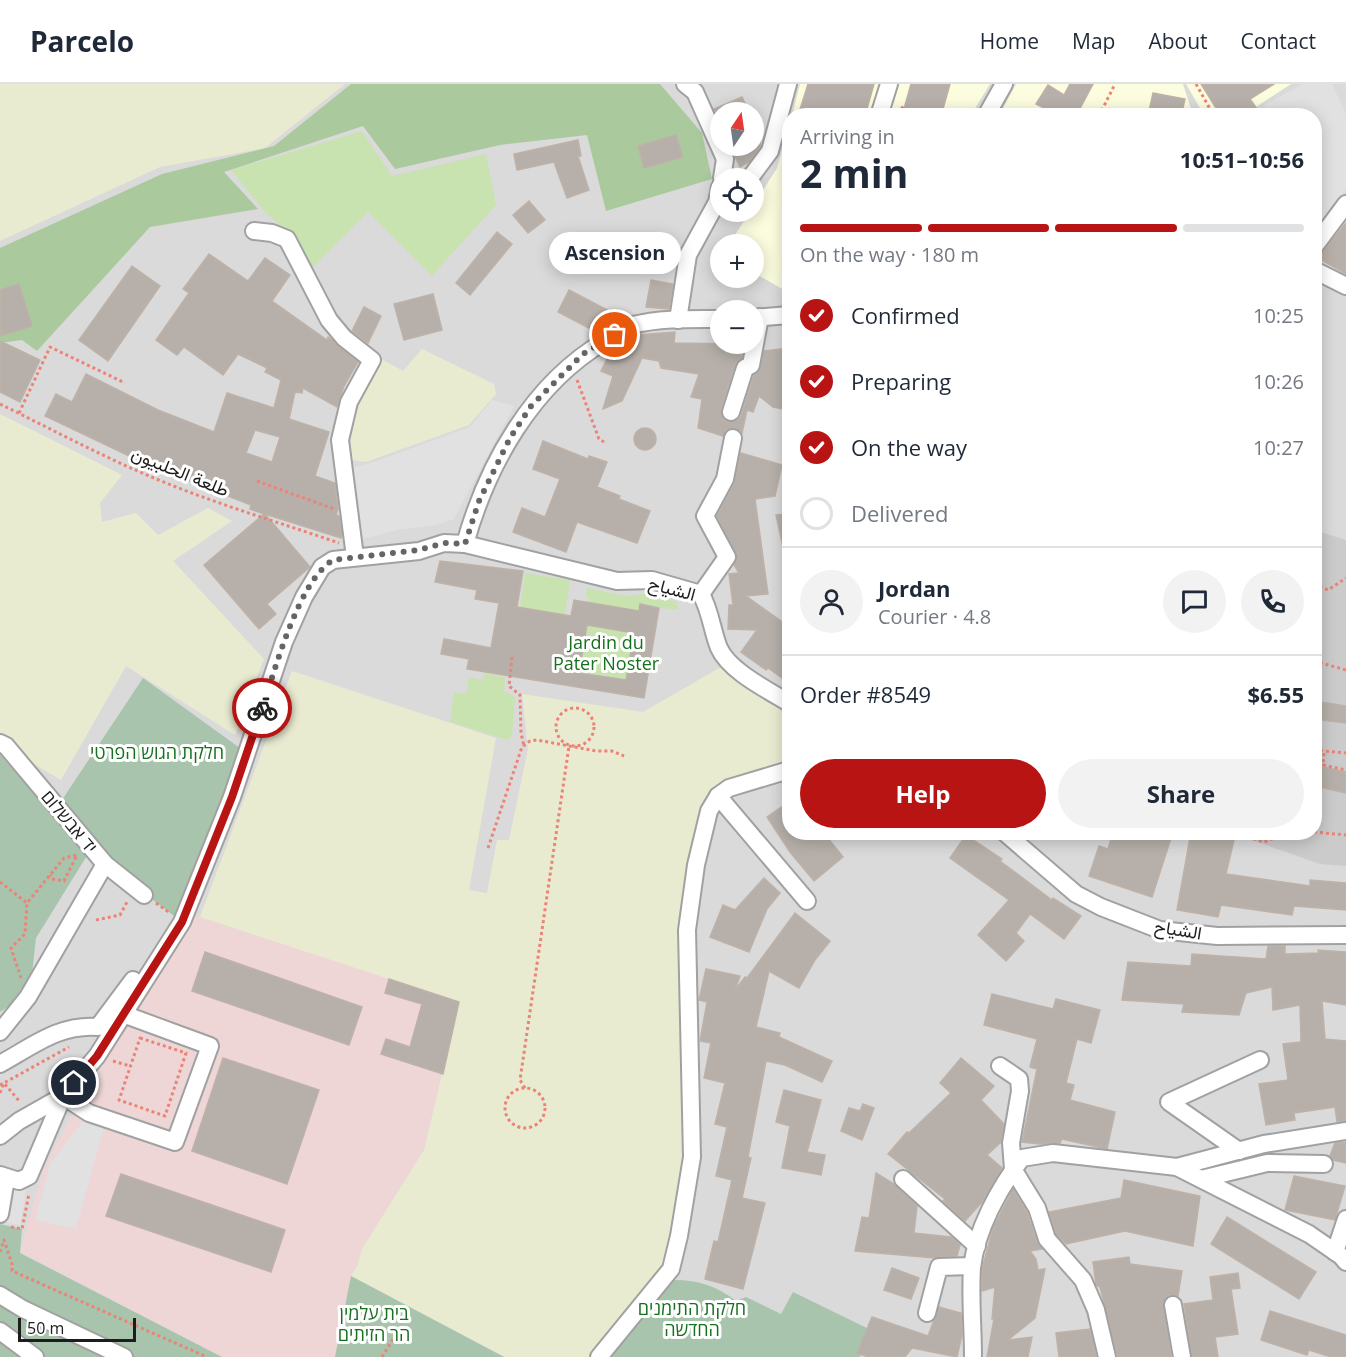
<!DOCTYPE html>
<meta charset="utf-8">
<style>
:root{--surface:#fff;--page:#f2f2f3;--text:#1f2937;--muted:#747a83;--line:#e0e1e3;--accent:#b81413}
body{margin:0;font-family:"Open Sans",Vazirmatn,"Noto Sans Hebrew",sans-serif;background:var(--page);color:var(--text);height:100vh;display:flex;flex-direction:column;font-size:22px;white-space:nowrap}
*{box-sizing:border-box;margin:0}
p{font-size:20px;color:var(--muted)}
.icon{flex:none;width:33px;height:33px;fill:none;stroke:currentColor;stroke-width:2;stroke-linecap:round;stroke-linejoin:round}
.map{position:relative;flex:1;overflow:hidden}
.side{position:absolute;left:782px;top:24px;width:540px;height:732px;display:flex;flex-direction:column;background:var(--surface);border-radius:24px;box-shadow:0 3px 15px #0003}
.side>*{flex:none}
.needle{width:39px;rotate:13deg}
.tools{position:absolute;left:710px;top:18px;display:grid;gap:12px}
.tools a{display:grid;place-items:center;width:54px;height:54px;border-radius:50%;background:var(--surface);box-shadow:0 3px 15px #0003;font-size:30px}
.scale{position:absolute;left:18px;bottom:15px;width:118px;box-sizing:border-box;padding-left:6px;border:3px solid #1d1d1d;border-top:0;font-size:16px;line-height:21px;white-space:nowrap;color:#1d1d1d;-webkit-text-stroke:4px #fff;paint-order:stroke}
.pin{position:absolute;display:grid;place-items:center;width:51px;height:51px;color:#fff;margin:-26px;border:3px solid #fff;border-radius:50%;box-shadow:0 2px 6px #0007}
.courier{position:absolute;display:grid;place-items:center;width:60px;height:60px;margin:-30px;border:4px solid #b81413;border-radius:50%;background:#fff;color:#222;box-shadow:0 2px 8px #0007}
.bubble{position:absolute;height:42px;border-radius:21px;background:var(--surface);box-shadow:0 3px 15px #0003;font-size:20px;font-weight:700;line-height:42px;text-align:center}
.summary em{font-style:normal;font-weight:700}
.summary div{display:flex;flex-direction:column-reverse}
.summary{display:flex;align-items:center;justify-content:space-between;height:102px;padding:0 18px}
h1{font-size:39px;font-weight:700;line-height:45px}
.bar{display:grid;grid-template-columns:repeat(4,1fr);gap:9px 6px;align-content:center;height:72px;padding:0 18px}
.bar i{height:8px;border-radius:4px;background:var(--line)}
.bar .on{background:var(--accent)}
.bar p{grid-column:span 4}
.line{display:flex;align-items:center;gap:15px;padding:0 18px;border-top:2px solid var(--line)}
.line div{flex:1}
.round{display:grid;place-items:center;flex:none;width:63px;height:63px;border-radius:32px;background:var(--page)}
ol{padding:0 18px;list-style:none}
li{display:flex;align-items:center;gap:18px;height:66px}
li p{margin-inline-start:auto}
li .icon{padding:6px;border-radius:50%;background:var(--accent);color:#fff;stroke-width:4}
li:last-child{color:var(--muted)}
li i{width:33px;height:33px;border:3px solid var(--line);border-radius:50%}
.cta{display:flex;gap:12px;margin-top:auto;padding:12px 18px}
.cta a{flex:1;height:69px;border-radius:36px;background:var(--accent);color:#fff;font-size:24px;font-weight:700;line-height:69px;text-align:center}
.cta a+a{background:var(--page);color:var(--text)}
header{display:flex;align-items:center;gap:36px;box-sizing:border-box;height:84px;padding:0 30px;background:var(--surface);border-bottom:2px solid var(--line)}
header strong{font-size:28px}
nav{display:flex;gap:33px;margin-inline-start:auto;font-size:21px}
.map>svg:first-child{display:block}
.residential{fill:#dbdada;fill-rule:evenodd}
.commercial{fill:#edd6d5}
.education{fill:#fcfcdf}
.religious{fill:#cbcbcb}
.farmland{fill:#e9ebd1}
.grass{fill:#c8e3af}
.forest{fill:#aac99d}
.cemetery{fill:#a8c4ac}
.parking{fill:#e1e1e1}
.building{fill:#b7b0aa;stroke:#beb2a8;stroke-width:1.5;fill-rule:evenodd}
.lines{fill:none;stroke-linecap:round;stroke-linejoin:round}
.minor-casing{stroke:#a1a1a1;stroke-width:20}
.path{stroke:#ec8377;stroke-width:3;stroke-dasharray:3 3;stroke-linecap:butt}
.minor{stroke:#fff;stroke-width:16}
.done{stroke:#666563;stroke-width:6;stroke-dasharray:0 10.8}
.route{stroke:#b81413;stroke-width:8}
.labels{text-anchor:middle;stroke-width:6;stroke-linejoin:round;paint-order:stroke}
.street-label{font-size:18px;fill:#1d1d1d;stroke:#fff}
.park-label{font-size:18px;fill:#16711e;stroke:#fff}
</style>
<header>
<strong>Parcelo</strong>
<nav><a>Home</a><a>Map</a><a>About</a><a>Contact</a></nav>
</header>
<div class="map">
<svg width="1346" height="1273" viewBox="0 0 1346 1273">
<rect width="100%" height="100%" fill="#eeebe4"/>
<!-- residential -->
<path class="residential" d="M0,0H1346V1273H0ZM720,28H753V62H720ZM789,32H1314V748H789ZM720,94H753V128H720ZM720,160H753V194H720ZM720,226H753V260H720Z"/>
<!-- commercial -->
<path class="commercial" d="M188,832L200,833L459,918L424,1066L362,1165L357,1183L351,1192L335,1273H222L20,1168L43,1086L74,1026L70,1024L92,983Z"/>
<!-- education -->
<g class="education">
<path d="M800,0H990L971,31L792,32Z"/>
<path d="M1016,0H1183L1193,31L999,32Z"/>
<path d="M1186,0H1291L1242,32L1204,31Z"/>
<path d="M789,41V209L753,188V160H729L750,128H753V122L777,84Z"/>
</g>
<!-- religious -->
<path class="religious" d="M1314,446L1346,456V782L1320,780L1232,749L1314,748Z"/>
<!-- farmland -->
<g class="farmland">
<path d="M0,0H345L265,64L160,83L0,157Z"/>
<path d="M422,265L494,300L496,310L469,341L366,378L352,376L350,348L363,304L381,275L403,287Z"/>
<path d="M0,330L122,391L100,419L102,438L136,429L158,451L208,424L232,437L173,477L264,575L235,651L126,582L61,696L0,660Z"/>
<path d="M721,583L779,621L789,631V682L716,703L708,716L693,764L687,1077L666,1181L592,1273H505L351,1192L357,1183L362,1165L424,1066L459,918L200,833L292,587L496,654L469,806L487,809L497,756H509L528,665L522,610L643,628Z"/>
</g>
<!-- grass -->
<g class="grass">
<path d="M362,47L392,92L486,70L496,121L432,192L368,128L313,183L298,158L263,126L231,86Z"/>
<path d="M525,489L570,496L565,531L520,523Z"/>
<path d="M587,504L625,512L653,509L656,514L676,517L678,526L655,523L640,535L585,528L589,514L585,512Z"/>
<path d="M587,541L634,549L626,596L579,589Z"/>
<path d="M484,589L505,593L504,607L515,613L512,652L508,656L450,638L454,608L466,610L469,593L483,596Z"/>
</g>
<!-- forest -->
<path class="forest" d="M351,0H660L702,49L712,95L606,127L587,51L500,61L395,85L363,42L224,88L258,125L150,143L37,267L22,256L0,259V164L162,90L274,62Z"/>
<!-- cemetery -->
<g class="cemetery">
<path d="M143,594L244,667L182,838L105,780L60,719Z"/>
<path d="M0,671L88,770L36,854L32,890L9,922L0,928Z"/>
<path d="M0,1140L22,1145L20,1169L222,1273H0Z"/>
<path d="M351,1192L504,1273H335Z"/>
<path d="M674,1196C699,1196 717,1202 736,1217L746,1213L781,1230L793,1208L873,1247L860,1273H608Z"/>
</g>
<!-- parking -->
<g class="parking">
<path d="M1303,0H1332L1346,30V105L1314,151V32L1270,31L1264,21Z"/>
<path d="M492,316L514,322L454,435L437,441L397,446L363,455L352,383L368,380L470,343Z"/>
<path d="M89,1029L106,1035L76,1145L35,1136L50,1080Z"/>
<path d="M29,1092L20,1141L0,1137L6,1095Z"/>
</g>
<!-- building -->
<g class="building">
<path d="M808,0H874L865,32H798Z"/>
<path d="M911,0H950L941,32H902Z"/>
<path d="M1070,0H1093L1076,32H1059L1036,20L1048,1L1064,11Z"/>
<path d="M1201,0H1274L1250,15L1262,32H1221Z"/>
<path d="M1153,9L1185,15L1181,32H1148Z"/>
<path d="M742,13L749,28H716L714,25Z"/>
<path d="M676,51L683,73L644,84L638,62Z"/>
<path d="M578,56L581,72H578L589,106L567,114L554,78L517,86L514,70Z"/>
<path d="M760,56V62L749,78L740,83L734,70Z"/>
<path d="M529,117L545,136L528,149L513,131Z"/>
<path d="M1346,139V190L1318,174Z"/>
<path d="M497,148L512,160L470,211L456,199Z"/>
<path d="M209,170L248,197L265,174L290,191L272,217L327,256L328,253L331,255L358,278L344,302L337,323L303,304L302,309L295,308L289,335L329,348L315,392L335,399L338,425L336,431L339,432L342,451L341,454L265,430L310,483L267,520L276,530L259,545L204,481L264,430L250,425L251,421L144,379L45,332L56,310L72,318L86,290L158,326L214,348L227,309L274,324L281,296L265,288L267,284L238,270L223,291L184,263L177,271L156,256L189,209L183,205ZM255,346L280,353L272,378L246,369Z"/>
<path d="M132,182L160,202L108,277L79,256Z"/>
<path d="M651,196L673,200L669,225L646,223Z"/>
<path d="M19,200L32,242L0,252V206Z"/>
<path d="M569,206L613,229L604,245L598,249L558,228Z"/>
<path d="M433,210L442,246L404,256L394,220Z"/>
<path d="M364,223L381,232L368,259L352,247Z"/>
<path d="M675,248L674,259L744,260L742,274L735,281L721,325L723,335L728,338L738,336L741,332L754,291L761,283L764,267L789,264V326L773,323L759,312L753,328L747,326L742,349L734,344L726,347L723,352L698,344L702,315L691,313L699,290L661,284L659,277L642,274L622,317L603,325L613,292L601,287L612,265L622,259L629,260L636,251Z"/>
<path d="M0,257L40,276L20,318L0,308Z"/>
<circle cx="645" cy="355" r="11"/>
<path d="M543,357L588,375L589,372L607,378L597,403L620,412L619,415L650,427L637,459L577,438L566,468L513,448L522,424L545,433L560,395L533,385Z"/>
<path d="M741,369L782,381L775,412L755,415L768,510L746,512L789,543V599L768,584L766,586L741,568L757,546L728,545L729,521H733L729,490L739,489L734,481L737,473L717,432L734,400Z"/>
<path d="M789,430V466L784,467L776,431Z"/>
<path d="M440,477L523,487L517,523L571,532L574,516L639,527L640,520L659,524L644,614L467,585L469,575L441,570L444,555L491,564L499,519L475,515L477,506L435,498ZM587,541L634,549L626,596L579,589Z"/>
<path d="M1314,617L1346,622V639L1314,635Z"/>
<path d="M1314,681L1346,688V709L1314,702Z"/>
<path d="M789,718V748H823L843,773L814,797L790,768L767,733Z"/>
<path d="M1113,748H1173L1152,813L1089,792L1099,762L1108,765Z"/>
<path d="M1191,748H1205L1234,756L1226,790L1310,802V796L1346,799V826L1294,822L1292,831L1221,821L1218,833L1177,826Z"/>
<path d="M966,751L1002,775L1000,777L1052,816L1053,814L1081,832L1064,855L1030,830L1016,849L1024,857L1006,877L978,851L1009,816L950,774Z"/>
<path d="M764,794L780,809L767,825L749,868L710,853L723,821L735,826Z"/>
<path d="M795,829L830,857L815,876L799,904L769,887L756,943L780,949L779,953L832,977L822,998L785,981L766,977L748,1073L751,1074L742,1114L765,1119L743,1205L705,1195L714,1157L718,1158L732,1096L716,1092L727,1043L715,1040L725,999L704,994L711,959L700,957L707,918L699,916L706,885L740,892L735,906L745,893L747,894Z"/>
<path d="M1268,862H1285V870L1319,869L1318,866L1346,868V921L1322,917L1325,955L1346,957V1037L1337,1038L1335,1023L1294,1029L1295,1036L1266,1041L1259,1000L1288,996L1283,960L1301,958L1300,921L1273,926L1272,903L1246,909L1239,931L1182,928L1184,920L1122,916L1128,878L1191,882L1192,870L1266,875Z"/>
<path d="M205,868L362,923L349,961L192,907Z"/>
<path d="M389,895L459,918L443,990L381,970L386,955L410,963L422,920L385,909Z"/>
<path d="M992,910L1053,925L1056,915L1100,926L1091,959L1077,955L1066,999L1074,1001L1070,1016L1115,1028L1107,1065L1062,1055L1060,1059L1040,1060L1022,1058L1037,985L1030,983L1037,955L984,941Z"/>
<path d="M223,974L319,1006L287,1100L192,1067Z"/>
<path d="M961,974L994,1002L981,1016L1004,1040L1001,1058L987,1071L1002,1084L982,1118L965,1137L943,1117L945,1115L888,1070L907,1048L909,1049L951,1009L940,999Z"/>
<path d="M784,1006L821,1016L807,1068L825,1071L821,1091L782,1084L790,1042L776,1038Z"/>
<path d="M863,1020L874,1024L862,1056L841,1047L849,1024L860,1027Z"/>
<path d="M1346,1058V1079L1333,1076L1330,1072L1335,1059Z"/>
<path d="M876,1089L894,1100L917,1122L914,1149L951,1153L960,1161L957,1172L935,1174L855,1167L862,1133L869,1134Z"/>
<path d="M121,1090L285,1146L271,1188L106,1132Z"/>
<path d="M1294,1092L1345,1102L1335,1136L1285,1126Z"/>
<path d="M1124,1096L1200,1112L1193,1162L1125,1147L1066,1160L1056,1150L1049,1128L1121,1114Z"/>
<path d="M1013,1105L1027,1128L1037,1158L1042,1165L1030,1167L1036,1175L1038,1186L1045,1185L1035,1234L1008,1256L1032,1253L1028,1273H987L994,1235H992L995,1203L982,1207V1185L993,1144Z"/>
<path d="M1227,1133L1316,1188L1299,1215L1211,1160Z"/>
<path d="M1129,1173L1130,1180L1182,1187L1178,1212L1171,1211L1163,1218L1171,1273H1118L1100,1203L1096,1201L1093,1178Z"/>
<path d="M892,1184L919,1194L911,1215L884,1206Z"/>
<path d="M1238,1189L1240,1204L1231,1205L1238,1250L1215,1253L1218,1273H1192L1184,1220L1213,1216L1210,1193Z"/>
<path d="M939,1223L961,1229L962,1251L957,1273L912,1264L905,1273H868L857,1269L872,1233L928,1252Z"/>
<path d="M1270,1227L1346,1251V1273H1331L1309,1266L1307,1271L1261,1256Z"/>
<path d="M1090,1245L1096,1273H1059L1056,1249Z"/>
</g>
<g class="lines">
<!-- minor casing -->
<g class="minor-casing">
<g id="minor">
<path d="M685,0L695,8L725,75L722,94"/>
<path d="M879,32L889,0"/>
<path d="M986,32L1004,0"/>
<path d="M750,94L770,67L788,0"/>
<path d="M254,147L272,149L287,155L329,236L344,254L372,276L349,318L340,356L355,473"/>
<path d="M1314,163L1346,120"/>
<path d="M1314,186L1346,202"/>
<path d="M753,234L789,231"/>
<path d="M678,236L688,171L717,118L720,103"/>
<path d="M731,328L745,284L751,281L760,233"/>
<path d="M465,460C487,381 532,300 605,257C613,252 623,244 633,241C660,234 692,235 720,235"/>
<path d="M701,510L727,473L705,432L725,395L733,354"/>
<path d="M0,659L6,662L105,780L144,811"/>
<path d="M718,712L807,817"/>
<path d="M1004,748L1076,810L1101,823L1160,846L1217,852L1346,851"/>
<path d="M0,948L28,913L105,780"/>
<path d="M0,980C33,962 59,940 98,943L133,896"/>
<path d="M1000,982L1019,995L1020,1007L1011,1059L1013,1085L1037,1124L1047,1155L1083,1196L1096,1226L1107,1273"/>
<path d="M63,1012L89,1029L175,1058L210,962L123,930"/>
<path d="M0,1052L19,1037L63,1012"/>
<path d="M1239,1067L1169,1018L1260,976"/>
<path d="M1177,1083L1264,1060L1346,1047"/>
<path d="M0,1091L19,1097L29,1092L63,1012L97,972L182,838L232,713L284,558L304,513L322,483L333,476L419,467L444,459L465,460L617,497L652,496L701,510C711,528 712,547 719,564C729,587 768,606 789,619"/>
<path d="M903,1095L977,1162"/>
<path d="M1201,1095L1267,1079L1324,1080"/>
<path d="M0,1130L6,1095"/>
<path d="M1335,1168L1346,1135"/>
<path d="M0,1211L23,1225L124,1273"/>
<path d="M1173,1221L1182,1273"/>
<path d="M927,1229L939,1183L972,1182"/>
<path d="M0,1247L35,1273"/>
<path d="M599,1273L671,1185L679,1152L692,1073L687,846L696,781L709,727L718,712L729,704L789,686"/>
<path d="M973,1273C973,1244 970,1213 972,1184C976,1146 999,1104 1022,1074L1053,1069L1177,1083L1309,1150L1341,1172L1346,1178"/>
</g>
</g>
<!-- path -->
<g class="path">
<path d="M1196,0L1214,32"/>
<path d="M897,29L904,22"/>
<path d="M1099,32L1115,0"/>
<path d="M577,296L599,355L604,358"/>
<path d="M0,320C55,347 109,376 166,399C223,422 281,439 339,459"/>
<path d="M19,329L50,263L125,299"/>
<path d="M257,397L334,425"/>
<path d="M1314,500L1328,506L1346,494"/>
<path d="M512,573L509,602L520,611L521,649L524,662"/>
<path d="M1314,577L1346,586"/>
<circle cx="575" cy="643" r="19"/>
<path d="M1314,666L1346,669"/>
<path d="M1314,679L1323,681L1324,668"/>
<path d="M1323,681L1346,686"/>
<path d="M1230,748L1264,758L1290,748"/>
<path d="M1314,748L1346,751"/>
<path d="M488,764L522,663L530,657L537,656L596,667H612L624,672"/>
<path d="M0,798L27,819L64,774L77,771L64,797L52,795L50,791"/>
<path d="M156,819L170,829"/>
<path d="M96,836L120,831L127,818"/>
<path d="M21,894L11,864L25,850L27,819"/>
<path d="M140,954L186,969L165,1032L119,1016Z"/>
<path d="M113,977L130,982"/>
<path d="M0,1001L4,999L20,1018"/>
<path d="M525,1004L520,996L569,662"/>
<circle cx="525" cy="1024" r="20"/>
<path d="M0,1009L4,999L69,963"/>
<path d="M11,1143L22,1145L29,1110"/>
<path d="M0,1168L4,1156L12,1180V1187L207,1273"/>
<path d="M382,1273L396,1250"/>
</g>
<!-- minor -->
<use href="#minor" class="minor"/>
</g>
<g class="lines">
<!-- done -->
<path class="done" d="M262,624C276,584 298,498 333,476L419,466L444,459L465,460L479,417L510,354L531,322L583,270L615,251"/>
<!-- route -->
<path class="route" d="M74,999L97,972L182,838L232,713L262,624"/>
</g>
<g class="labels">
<!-- street labels -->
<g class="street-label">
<text transform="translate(180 388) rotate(22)" y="6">طلعة الحلبيون</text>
<text transform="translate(672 505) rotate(15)" y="6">الشياح</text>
<text transform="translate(69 738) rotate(50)" y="6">יד אבשלום</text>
<text transform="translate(1178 846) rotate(9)" y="6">الشياح</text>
</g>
<!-- park labels -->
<g class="park-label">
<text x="606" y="565">Jardin du<tspan x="606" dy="21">Pater Noster</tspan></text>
<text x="157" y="675">חלקת הגוש הפרטי</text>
<text x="692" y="1231">חלקת התימנים<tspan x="692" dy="21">החדשה</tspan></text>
<text x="374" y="1236">בית עלמין<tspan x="374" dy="21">הר הזיתים</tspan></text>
</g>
</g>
</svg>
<div class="tools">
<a><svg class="needle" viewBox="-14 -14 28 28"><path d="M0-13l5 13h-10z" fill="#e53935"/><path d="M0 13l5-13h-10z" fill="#747a83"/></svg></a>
<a><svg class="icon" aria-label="locate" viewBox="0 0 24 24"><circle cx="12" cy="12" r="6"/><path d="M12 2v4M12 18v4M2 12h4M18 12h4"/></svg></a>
<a>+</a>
<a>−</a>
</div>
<div class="scale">50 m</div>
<div class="pin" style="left:615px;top:251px;background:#ea580c"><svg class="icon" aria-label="bag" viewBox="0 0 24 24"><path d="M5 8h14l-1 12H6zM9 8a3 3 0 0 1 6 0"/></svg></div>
<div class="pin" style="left:74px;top:999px;background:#1f2937"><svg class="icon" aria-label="home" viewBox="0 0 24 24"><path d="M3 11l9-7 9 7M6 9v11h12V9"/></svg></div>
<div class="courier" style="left:262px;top:624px"><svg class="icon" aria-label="bike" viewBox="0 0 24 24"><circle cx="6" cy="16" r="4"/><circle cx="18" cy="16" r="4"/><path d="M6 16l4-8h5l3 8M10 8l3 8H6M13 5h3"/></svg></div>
<div class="bubble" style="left:549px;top:148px;width:132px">Ascension</div>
<section class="side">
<div class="summary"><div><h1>2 min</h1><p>Arriving in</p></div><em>10:51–10:56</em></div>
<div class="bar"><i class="on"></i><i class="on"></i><i class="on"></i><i></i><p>On the way · 180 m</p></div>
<ol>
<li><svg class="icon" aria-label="check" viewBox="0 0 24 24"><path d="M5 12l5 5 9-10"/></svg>Confirmed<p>10:25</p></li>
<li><svg class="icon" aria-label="check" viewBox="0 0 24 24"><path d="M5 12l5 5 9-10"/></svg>Preparing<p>10:26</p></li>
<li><svg class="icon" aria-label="check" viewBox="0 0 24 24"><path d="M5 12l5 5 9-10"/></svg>On the way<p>10:27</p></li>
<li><i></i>Delivered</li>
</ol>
<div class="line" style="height:108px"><a class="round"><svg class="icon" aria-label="person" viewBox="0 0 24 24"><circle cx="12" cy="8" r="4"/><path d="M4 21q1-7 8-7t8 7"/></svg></a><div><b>Jordan</b><p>Courier · 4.8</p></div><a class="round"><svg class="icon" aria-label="chat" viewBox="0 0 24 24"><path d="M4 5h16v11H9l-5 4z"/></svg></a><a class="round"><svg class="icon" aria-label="phone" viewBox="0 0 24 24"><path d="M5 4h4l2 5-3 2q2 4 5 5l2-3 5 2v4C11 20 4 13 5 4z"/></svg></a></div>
<div class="line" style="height:78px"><div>Order #8549</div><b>$6.55</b></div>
<div class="cta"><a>Help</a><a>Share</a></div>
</section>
</div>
